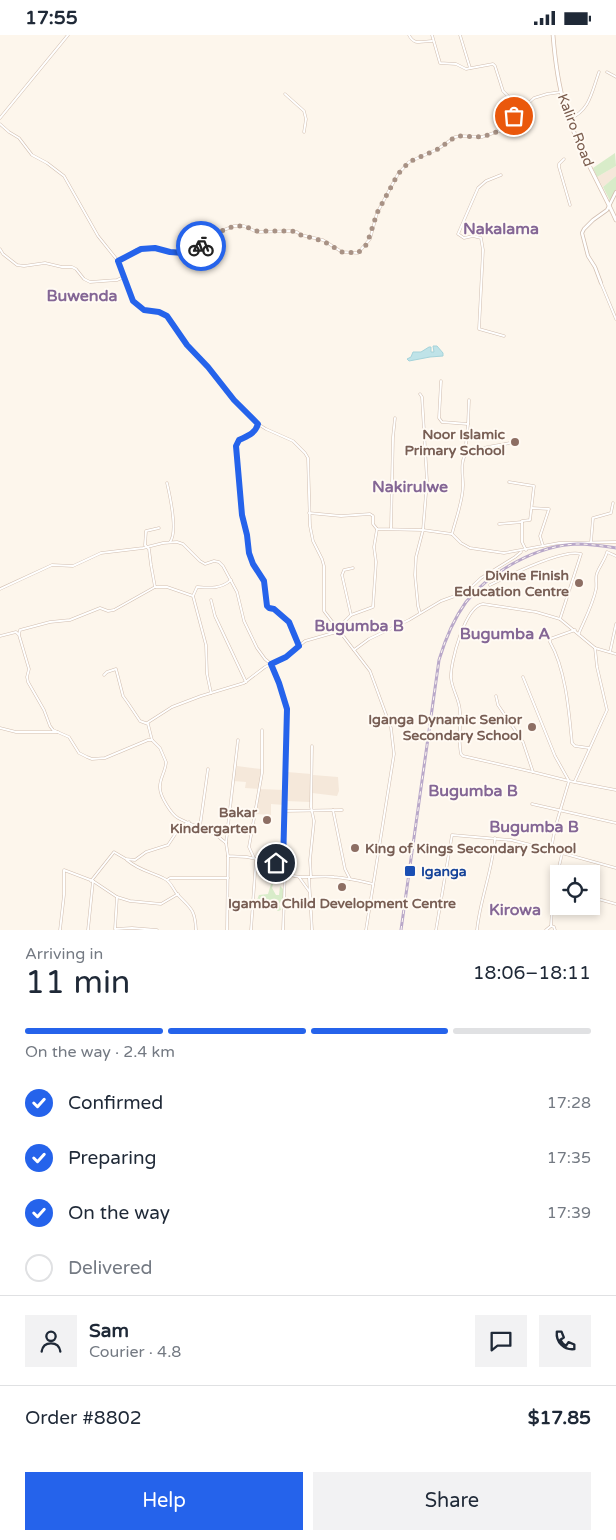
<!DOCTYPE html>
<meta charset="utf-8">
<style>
:root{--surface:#fff;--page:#f2f2f3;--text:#1f2937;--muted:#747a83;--line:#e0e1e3;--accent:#2563eb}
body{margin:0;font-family:"Varela Round",sans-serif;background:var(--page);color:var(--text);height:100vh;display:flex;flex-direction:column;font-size:19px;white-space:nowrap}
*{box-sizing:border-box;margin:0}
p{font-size:16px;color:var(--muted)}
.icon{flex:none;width:28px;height:28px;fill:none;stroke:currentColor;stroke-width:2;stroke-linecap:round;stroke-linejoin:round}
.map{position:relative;height:895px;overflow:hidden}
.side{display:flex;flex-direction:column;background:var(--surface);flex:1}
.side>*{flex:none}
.buttons{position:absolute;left:550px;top:830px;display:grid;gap:10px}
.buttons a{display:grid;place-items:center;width:50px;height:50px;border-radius:0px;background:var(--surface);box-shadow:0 2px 8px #0003;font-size:25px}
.pin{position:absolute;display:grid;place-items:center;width:42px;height:42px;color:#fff;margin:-21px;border:2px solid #fff;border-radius:50%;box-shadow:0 1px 5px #0007}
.courier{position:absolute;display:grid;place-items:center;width:50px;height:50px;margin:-25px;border:4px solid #2563eb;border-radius:50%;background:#fff;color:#222;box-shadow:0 1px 6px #0007}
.overview em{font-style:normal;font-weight:600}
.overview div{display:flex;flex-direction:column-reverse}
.overview{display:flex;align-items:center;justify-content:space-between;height:85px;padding:0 25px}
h1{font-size:32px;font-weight:600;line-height:38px}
.bar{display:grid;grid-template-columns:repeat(4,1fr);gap:8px 5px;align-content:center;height:60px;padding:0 25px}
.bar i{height:6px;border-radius:4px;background:var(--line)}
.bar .selected{background:var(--accent)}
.bar p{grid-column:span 4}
.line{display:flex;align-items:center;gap:12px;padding:0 25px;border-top:1px solid var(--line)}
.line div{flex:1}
.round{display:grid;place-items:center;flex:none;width:52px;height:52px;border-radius:0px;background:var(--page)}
ol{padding:0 25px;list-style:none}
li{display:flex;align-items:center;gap:15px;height:55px}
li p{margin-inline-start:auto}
li .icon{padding:5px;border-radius:50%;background:var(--accent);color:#fff;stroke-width:4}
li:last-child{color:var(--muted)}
li i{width:28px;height:28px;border:2px solid var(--line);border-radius:50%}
.button{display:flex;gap:10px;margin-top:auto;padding:10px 25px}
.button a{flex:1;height:58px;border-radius:0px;background:var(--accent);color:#fff;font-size:20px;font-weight:600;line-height:58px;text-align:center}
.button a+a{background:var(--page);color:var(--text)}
.status{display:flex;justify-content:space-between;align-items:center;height:35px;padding:0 25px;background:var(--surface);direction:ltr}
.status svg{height:14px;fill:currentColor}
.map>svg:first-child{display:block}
.residential{fill:#f5e8da}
.green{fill:#d8ecc9}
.water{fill:#bfe3e8;stroke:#a5d3da}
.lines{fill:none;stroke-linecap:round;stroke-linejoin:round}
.minor-casing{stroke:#d1beb0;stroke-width:3}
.tertiary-casing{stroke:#d1beb0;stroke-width:4}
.secondary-casing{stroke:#d6c0b0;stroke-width:4.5}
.minor{stroke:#fff;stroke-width:2}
.tertiary{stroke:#fff;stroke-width:2.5}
.secondary{stroke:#fff;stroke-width:3}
.rail-casing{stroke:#b9a8c9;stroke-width:3}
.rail{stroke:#fffaf3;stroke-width:1;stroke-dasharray:4;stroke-linecap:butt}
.done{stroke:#a89285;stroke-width:5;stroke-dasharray:0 9}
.route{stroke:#2563eb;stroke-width:6}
.education-dot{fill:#8d6e63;stroke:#fffaf3;stroke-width:2}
.transit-dot{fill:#1a4fb4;stroke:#fffaf3;stroke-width:2}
.labels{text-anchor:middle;stroke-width:4;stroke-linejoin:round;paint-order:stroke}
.street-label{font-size:14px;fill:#7a5c4d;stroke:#fffaf3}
.education-label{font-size:14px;font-weight:bold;fill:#785e54;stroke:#fffaf3;text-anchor:end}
.transit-label{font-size:14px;font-weight:bold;fill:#164399;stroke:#fffaf3;text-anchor:start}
.quarter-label{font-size:16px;font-weight:bold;fill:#846695;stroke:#fffaf3}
</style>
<div class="status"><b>17:55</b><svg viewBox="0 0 49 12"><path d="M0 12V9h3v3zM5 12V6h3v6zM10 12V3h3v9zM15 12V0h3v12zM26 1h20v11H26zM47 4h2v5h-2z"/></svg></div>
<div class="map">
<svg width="616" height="895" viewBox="0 0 616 895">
<rect width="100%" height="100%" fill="#fdf6ec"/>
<!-- residential -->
<g class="residential">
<path d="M616,131V141L603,152L597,142Z"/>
<path d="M237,731L261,734L259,754L284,755V770L271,769V780L256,779L260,754L245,753L246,747L233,746Z"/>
<path d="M287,737L311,739L310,767L286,766Z"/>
<path d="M313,740L338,742L339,756L337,761L312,758Z"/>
</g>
<!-- green -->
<g class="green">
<path d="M615,118L616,131L597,142L593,133Z"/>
<path d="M616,141V155L610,166L603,152Z"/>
<path d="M271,849H273L272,853L276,860H279L280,851L284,855L283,864L279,869L281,875L278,876L273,872L258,873V870L265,868L266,867L257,865L259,860L268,859Z"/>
</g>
<!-- water -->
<path class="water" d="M433,311H437L443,318V321L430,322L409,326L407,324L411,322L413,317H421L429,312H431V317H434Z"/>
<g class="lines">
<!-- minor casing -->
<g class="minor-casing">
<g id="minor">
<path d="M409,0C414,11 422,6 432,6"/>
<path d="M432,0L440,28L456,29L466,34L493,29L495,31L503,56L521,74"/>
<path d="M460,0L470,33"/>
<path d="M607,37L616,42"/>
<path d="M285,59L304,76L306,84L304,97"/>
<path d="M0,83L68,0"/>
<path d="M569,84C590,76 592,56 599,37"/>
<path d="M0,89L9,97L19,103L32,120L47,128L64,141L98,201L118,226L133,266L144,275L159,277L167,281L187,310L208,332L234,365L248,380L258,389L266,394L293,406L305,418L308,423L310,491L313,506L322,524L324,531V576L370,636L391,693L394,719L366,895"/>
<path d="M564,124L559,129V132L570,170"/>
<path d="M501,140L486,146L478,153L458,199L464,203L473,201L481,203L483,215L479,294L504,301"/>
<path d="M0,214L3,219L17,230L24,231L45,228L62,232H72L76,234L84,244L90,247L117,245L124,242"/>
<path d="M118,226L136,215L149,213L184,218L202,210L216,198L234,191H244L257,197L291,196L297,197L301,200L323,205L342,217L358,218L370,204L377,178L398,139L409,127L438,114L455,102L461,101L482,102L505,94L514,81L534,63L547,59L561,57"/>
<path d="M601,248L616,284"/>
<path d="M441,346L439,383L442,387L468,389L469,365"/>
<path d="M420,359L422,362L427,446L423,495L416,522L415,540L418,571L420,578"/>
<path d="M258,389C255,399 247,401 239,405L236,411L242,480L247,500L249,517L253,529L264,547L267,571L269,573L274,574L289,587L299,611"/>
<path d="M465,419L468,389"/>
<path d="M509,447L534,451L530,485L522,486V507L526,515"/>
<path d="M167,448C170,461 178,497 170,507"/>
<path d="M532,473L549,474L540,501L543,511"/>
<path d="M309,478L341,481L370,479L373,481V489L377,494L423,495L452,499L461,508L470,513L504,518L559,508L616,507"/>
<path d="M499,489L522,487"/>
<path d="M391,493L393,402L395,383"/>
<path d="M452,499C456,483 463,466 463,450C463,441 460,426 466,419C472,413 501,410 510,408"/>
<path d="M591,507L593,483L611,478L613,468"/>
<path d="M490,550C508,541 563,513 581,519L560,584"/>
<path d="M155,552L151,530L149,514L145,510L146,496L159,493"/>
<path d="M0,554L52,530L73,531L101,518L143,513L163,508L177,507L183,509L200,526L205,529L214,526L219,527L223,531L237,557L244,586L257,613L265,624L271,629L275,637L287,674L283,830"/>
<path d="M193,561L206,610L207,639L211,658"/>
<path d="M211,565L215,581L246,647"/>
<path d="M351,580L342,540L344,535L353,533"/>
<path d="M337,594L351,580L373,572L376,527L374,512L377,494"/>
<path d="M575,595L550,604V607C566,635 569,677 572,708L575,711L589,713"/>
<path d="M579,598C585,584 593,569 596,554C597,549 595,543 597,538C600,530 605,525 607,517L616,521"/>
<path d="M19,599L20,595L50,587L70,585L100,573L108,576L114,575L155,552H167L193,561L197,552C210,553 221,554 231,545"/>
<path d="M0,601L16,597L19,600L29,634L27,642L28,647L44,675L50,691L53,695L69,702L79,718L87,722L92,724L105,723L148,705H152L160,713L166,727C166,736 159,744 160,753C160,761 171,779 178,783C196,793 209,792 226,808L228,821L247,822L283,830L284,837C298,846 318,840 334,842C348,843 360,846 373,849"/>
<path d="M354,615L369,604L409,585L441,566L466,557L481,543L515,522L521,517"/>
<path d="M610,617L616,589"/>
<path d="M104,640L107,637L116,634L123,661L128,668L140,686L148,689L152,705"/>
<path d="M523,642L555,721L569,746L555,793L551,815L616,833"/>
<path d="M496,661L498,670L523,707L533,737L569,746L616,755"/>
<path d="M147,688L172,672L201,661L244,648L265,632L286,622L305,606L333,598H340"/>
<path d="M0,693L16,697H58"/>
<path d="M533,737L463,721L461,719C458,706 461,690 460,677C460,665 452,655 451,643C450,628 465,571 483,569L536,577L560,584L595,613L616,619"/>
<path d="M575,746L607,675L597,632L595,613"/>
<path d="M532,769L616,788"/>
<path d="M333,775L345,834L350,844"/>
<path d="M284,776L342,775"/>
<path d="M200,791L208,734"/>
<path d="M226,808L238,705"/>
<path d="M254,823L249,812L262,738V695"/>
<path d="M127,825C140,836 152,837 165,844C171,847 173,854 177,859C190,873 195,873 196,895"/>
<path d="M299,842L309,856"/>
<path d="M311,842L310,825L314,786L311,772L312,711"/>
<path d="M309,843L312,895"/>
<path d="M167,845L170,843H228"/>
<path d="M91,846L114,817L126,824L135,825L146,817L168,810L180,792L189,787"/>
<path d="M93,846L117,862L130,866L161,869L178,859"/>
<path d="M117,862L115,894L132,893L157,895"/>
<path d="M591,862L616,869"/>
<path d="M551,891L554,892L555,895"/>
<path d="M60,895L64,860V835L93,846L88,895"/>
<path d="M227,895L228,821"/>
<path d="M251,895L256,824"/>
<path d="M283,895L285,838"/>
<path d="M436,895L452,800L511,805L551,815"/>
<path d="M477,895C480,864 493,834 495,803"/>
<path d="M546,895L551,891L553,857L562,819"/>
</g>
</g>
<!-- tertiary casing -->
<g class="tertiary-casing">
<path id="tertiary" d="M601,248L595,232L588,221L582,198L584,194L593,185L607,175L616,157"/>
</g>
<!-- secondary casing -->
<g class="secondary-casing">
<path id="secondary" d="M553,0C555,25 558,49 565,72C577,112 599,148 616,185"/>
</g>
<!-- minor -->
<use href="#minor" class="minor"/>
<!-- tertiary -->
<use href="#tertiary" class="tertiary"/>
<!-- secondary -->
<use href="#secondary" class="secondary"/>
<!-- rail casing -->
<g class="rail-casing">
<path id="rail" d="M401,895L439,625C445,605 453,585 466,567C491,536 538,510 578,509C591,509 603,511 616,513"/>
</g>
<!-- rail -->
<use href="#rail" class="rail"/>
</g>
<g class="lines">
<!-- done -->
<path class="done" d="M201,211L216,198L234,191H244L257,196H291L297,197L301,200L323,206L342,217L358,218L367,209L377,178L398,139L409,127L438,114L455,102L461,101L482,102L505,94L514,81"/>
<!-- route -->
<path class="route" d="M201,211L184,218L170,217L155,213L141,214L118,226L133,266L144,275L159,277L167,281L187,310L208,332L234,365L258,389C255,399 247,401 239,405L236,411L242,480L247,500L249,518L253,529L264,546L267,571L269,573L274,574L289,587L299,611L286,622L271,629L279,648L287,674L283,830L276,828"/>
</g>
<!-- markers -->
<g class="education-dot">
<circle cx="515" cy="407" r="5"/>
<circle cx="579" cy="548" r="5"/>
<circle cx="532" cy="692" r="5"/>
<circle cx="267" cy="785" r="5"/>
<circle cx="355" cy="813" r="5"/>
<circle cx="342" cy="852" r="5"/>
</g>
<rect class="transit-dot" x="404" y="830" width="12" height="12" rx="2.5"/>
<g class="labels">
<!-- street labels -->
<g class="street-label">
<text transform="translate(576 95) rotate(69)" y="5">Kaliro Road</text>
</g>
<!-- education labels -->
<g class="education-label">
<text x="505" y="404">Noor Islamic<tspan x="505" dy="16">Primary School</tspan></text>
<text x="569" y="545">Divine Finish<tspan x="569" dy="16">Education Centre</tspan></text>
<text x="522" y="689">Iganga Dynamic Senior<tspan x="522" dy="16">Secondary School</tspan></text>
<text x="257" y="782">Bakar<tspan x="257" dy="16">Kindergarten</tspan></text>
<text x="365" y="818" text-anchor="start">King of Kings Secondary School</text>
<text x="342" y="873" text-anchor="middle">Igamba Child Development Centre</text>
</g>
<!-- transit labels -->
<g class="transit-label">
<text x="421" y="841">Iganga</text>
</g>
<!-- quarter labels -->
<g class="quarter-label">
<text x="501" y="199">Nakalama</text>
<text x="82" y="266">Buwenda</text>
<text x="410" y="457">Nakirulwe</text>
<text x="359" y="596">Bugumba B</text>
<text x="505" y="604">Bugumba A</text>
<text x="473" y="761">Bugumba B</text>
<text x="534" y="797">Bugumba B</text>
<text x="515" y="880">Kirowa</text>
</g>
</g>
</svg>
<div class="buttons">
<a><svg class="icon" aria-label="locate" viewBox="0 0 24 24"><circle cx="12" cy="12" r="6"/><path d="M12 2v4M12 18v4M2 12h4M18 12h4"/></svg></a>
</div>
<div class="pin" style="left:514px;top:81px;background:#ea580c"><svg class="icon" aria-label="bag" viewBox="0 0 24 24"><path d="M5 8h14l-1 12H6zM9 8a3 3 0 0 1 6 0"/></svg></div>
<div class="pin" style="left:276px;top:828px;background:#1f2937"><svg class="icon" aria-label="home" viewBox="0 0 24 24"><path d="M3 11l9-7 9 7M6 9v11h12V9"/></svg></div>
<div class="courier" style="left:201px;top:211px"><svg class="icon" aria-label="bike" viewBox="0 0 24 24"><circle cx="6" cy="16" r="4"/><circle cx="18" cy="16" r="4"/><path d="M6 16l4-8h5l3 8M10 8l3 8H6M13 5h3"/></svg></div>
</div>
<section class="side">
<div class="overview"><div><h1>11 min</h1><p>Arriving in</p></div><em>18:06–18:11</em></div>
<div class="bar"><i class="selected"></i><i class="selected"></i><i class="selected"></i><i></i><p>On the way · 2.4 km</p></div>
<ol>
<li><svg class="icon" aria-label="check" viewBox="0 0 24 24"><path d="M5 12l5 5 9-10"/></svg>Confirmed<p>17:28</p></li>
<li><svg class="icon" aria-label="check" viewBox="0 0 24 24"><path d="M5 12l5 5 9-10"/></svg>Preparing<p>17:35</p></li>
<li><svg class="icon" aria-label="check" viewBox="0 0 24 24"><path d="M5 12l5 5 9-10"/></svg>On the way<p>17:39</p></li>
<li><i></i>Delivered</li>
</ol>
<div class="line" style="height:90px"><a class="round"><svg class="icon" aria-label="person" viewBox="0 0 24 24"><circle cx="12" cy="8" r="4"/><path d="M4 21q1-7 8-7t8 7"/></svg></a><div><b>Sam</b><p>Courier · 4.8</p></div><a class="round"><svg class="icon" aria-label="chat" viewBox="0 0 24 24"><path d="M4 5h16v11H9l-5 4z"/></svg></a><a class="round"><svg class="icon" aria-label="phone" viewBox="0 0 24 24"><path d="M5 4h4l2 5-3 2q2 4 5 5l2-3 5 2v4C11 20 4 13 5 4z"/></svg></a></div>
<div class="line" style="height:65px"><div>Order #8802</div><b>$17.85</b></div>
<div class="button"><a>Help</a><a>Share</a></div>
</section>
